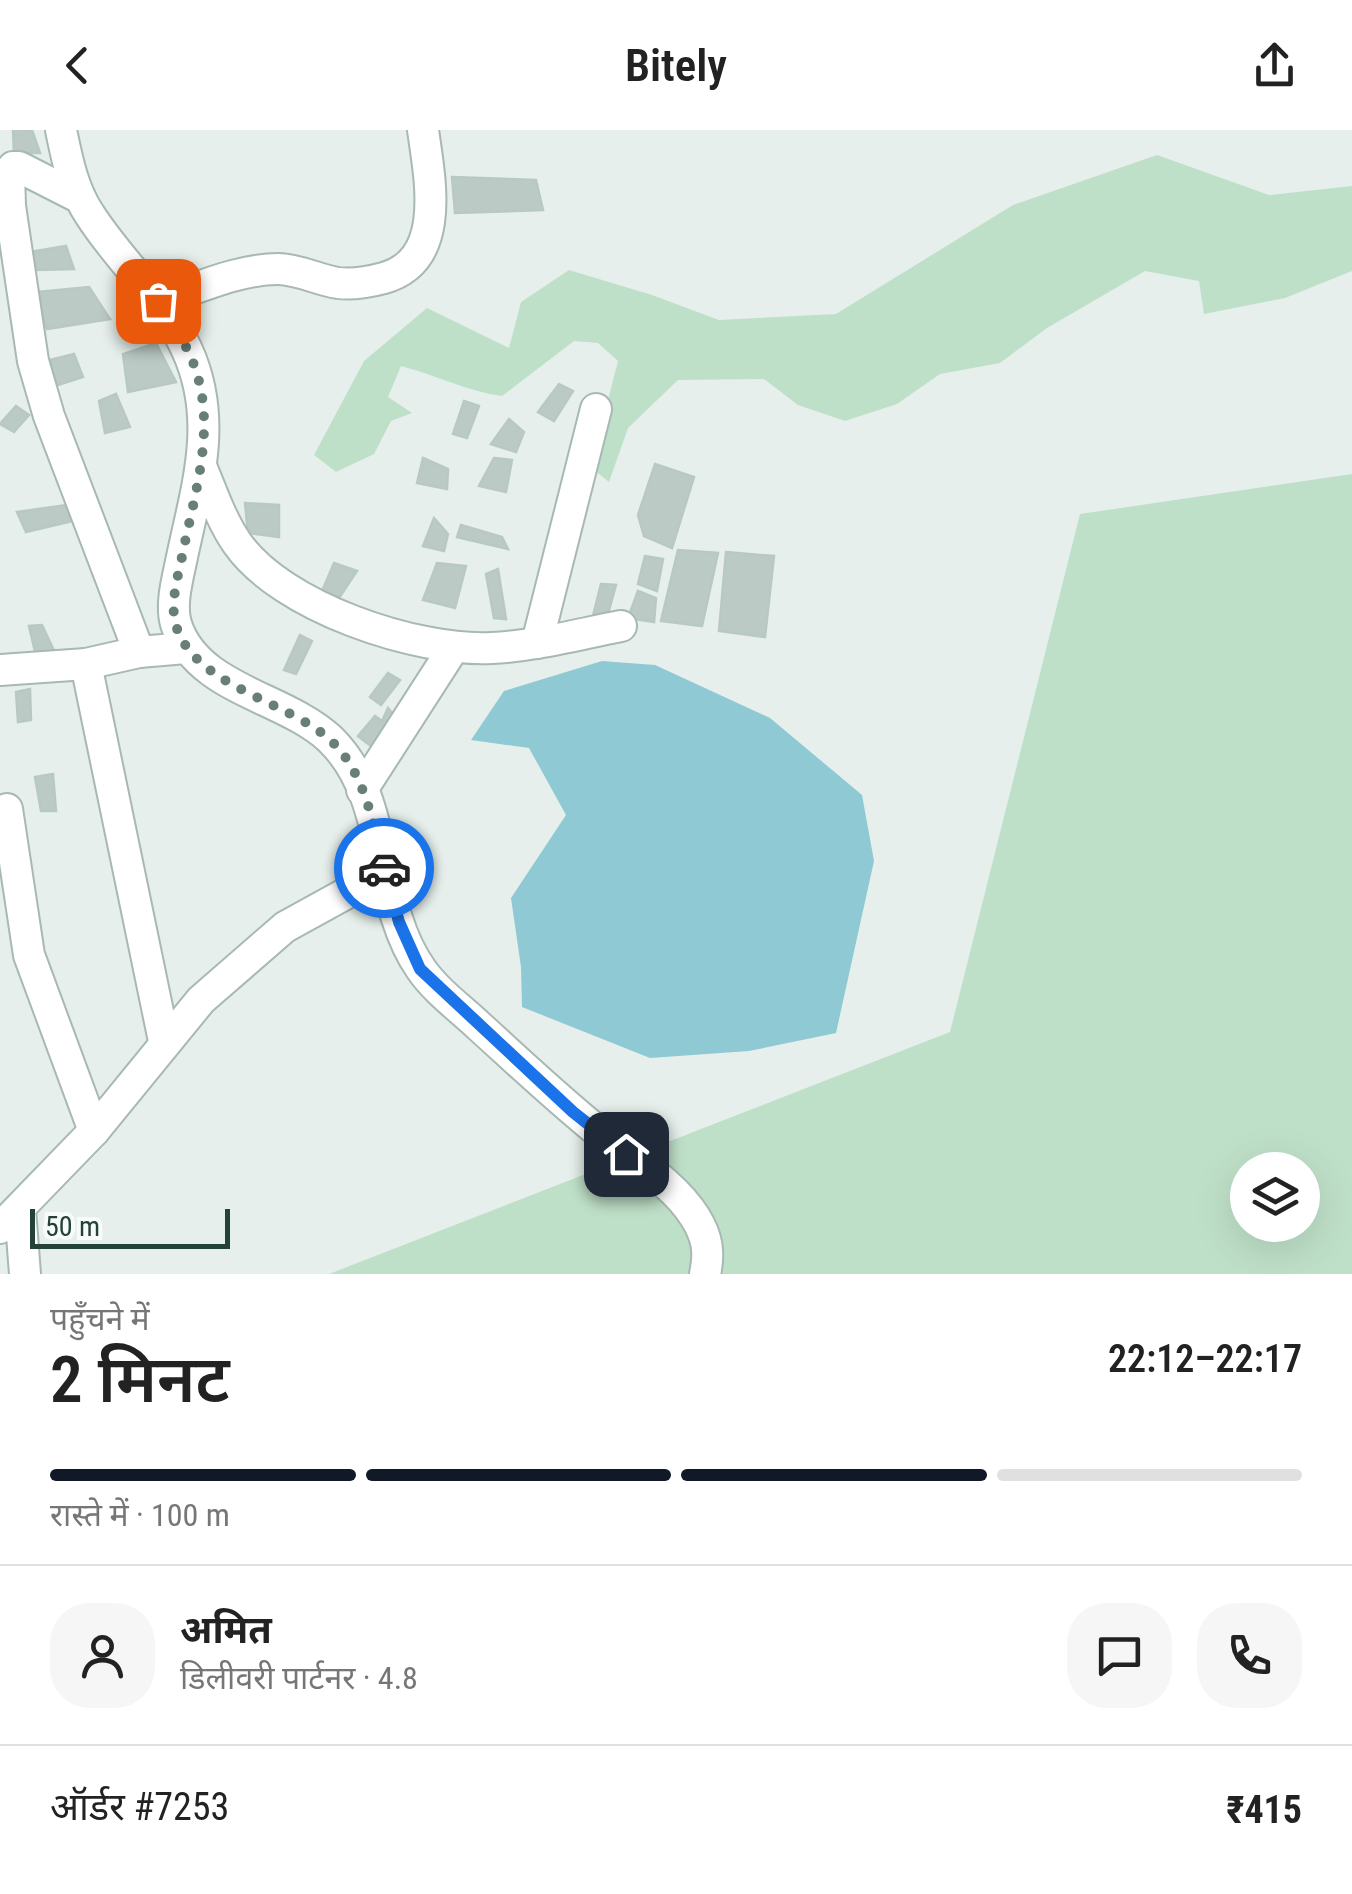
<!DOCTYPE html>
<html lang="hi">
<meta charset="utf-8">
<style>
:root{--surface:#fff;--page:#f6f6f6;--text:#222;--muted:#767676;--line:#e0e0e0;--accent:#111827}
body{margin:0;font-family:"Roboto Condensed","Noto Sans Devanagari",sans-serif;background:var(--page);color:var(--text);height:100vh;display:flex;flex-direction:column;font-size:38px;white-space:nowrap}
*{box-sizing:border-box;margin:0}
p{font-size:32px;color:var(--muted)}
.icon{flex:none;width:55px;height:55px;fill:none;stroke:currentColor;stroke-width:2;stroke-linecap:round;stroke-linejoin:round}
.map{position:relative;height:1144px;overflow:hidden}
.sheet{display:flex;flex-direction:column;background:var(--surface);flex:1}
.sheet>*{flex:none}
.controls{position:absolute;left:1230px;top:1022px;display:grid;gap:20px}
.controls a{display:grid;place-items:center;width:90px;height:90px;border-radius:50%;background:var(--surface);box-shadow:0 10px 40px #0002;font-size:50px}
.scale{position:absolute;left:30px;bottom:25px;width:200px;box-sizing:border-box;padding-left:10px;border:5px solid #24423a;border-top:0;font-size:28px;line-height:35px;white-space:nowrap;color:#24423a;-webkit-text-stroke:8px #f7fbf9;paint-order:stroke}
.pin{position:absolute;display:grid;place-items:center;width:85px;height:85px;color:#fff;margin:-42px;border-radius:20px;box-shadow:0 5px 15px #0006}
.courier{position:absolute;display:grid;place-items:center;width:100px;height:100px;margin:-50px;border:8px solid #1a73e8;border-radius:50%;background:#fff;color:#222;box-shadow:0 2px 12px #0007}
.headline em{font-style:normal;font-weight:600}
.headline div{display:flex;flex-direction:column-reverse}
.headline{display:flex;align-items:center;justify-content:space-between;height:170px;padding:0 50px}
h1{font-size:65px;font-weight:600;line-height:75px}
.bar{display:grid;grid-template-columns:repeat(4,1fr);gap:15px 10px;align-content:center;height:120px;padding:0 50px}
.bar i{height:12px;border-radius:8px;background:var(--line)}
.bar .active{background:var(--accent)}
.bar p{grid-column:span 4}
.line{display:flex;align-items:center;gap:25px;padding:0 50px;border-top:2px solid var(--line)}
.line div{flex:1}
.round{display:grid;place-items:center;flex:none;width:105px;height:105px;border-radius:40px;background:var(--page)}
header{display:flex;justify-content:space-between;align-items:center;height:130px;padding:0 50px;background:var(--surface);font-size:45px;font-weight:600}
.map>svg:first-child{display:block}
.green{fill:#bfe0c8;fill-rule:evenodd}
.water{fill:#8ec9d4}
.building{fill:#bbcac4;stroke:#b8c9c2;stroke-width:2.5}
.lines{fill:none;stroke-linecap:round;stroke-linejoin:round}
.minor-casing{stroke:#a8b8b2;stroke-width:34}
.minor{stroke:#fff;stroke-width:30}
.done{stroke:#687f78;stroke-width:10;stroke-dasharray:0 18}
.route{stroke:#1a73e8;stroke-width:12}
</style>
<header><svg class="icon" aria-label="back" viewBox="0 0 24 24"><path d="M15 5l-7 7 7 7"/></svg>Bitely<svg class="icon" aria-label="share" viewBox="0 0 24 24"><path d="M12 15V3M7 8l5-5 5 5M5 13v7h14v-7"/></svg></header>
<div class="map">
<svg width="1352" height="1144" viewBox="0 0 1352 1144">
<rect width="100%" height="100%" fill="#e6efeb"/>
<!-- green -->
<g class="green">
<path d="M1157,25L1269,65L1352,56V141L1285,168L1204,184L1199,151L1145,141L1047,198L1000,233L940,244L897,274L845,291L798,275L764,249L678,250L628,298L609,352L584,332L606,278L618,231L598,213L574,211L502,266C466,261 436,245 401,236L388,267L412,283L391,291L374,324L336,342L314,325L364,231L427,178L509,218L521,172L569,140L652,165L719,190L836,184L1013,75Z"/>
<path d="M1352,344V1144H329L950,902L1080,384ZM1248,1040H1302V1095H1248Z"/>
</g>
<!-- water -->
<path class="water" d="M602,531L655,535L770,588L862,665L874,731L836,903L749,921L650,928L522,877L521,837L511,768L566,685L529,618L471,610L504,561Z"/>
<!-- building -->
<g class="building">
<path d="M13,0H32L40,23H14Z"/>
<path d="M452,47L536,50L543,80L455,83Z"/>
<path d="M66,116L74,139L34,140L30,122Z"/>
<path d="M89,157L110,189L47,199L36,162Z"/>
<path d="M156,213L176,252L128,262L123,224Z"/>
<path d="M74,224L83,247L52,257L46,231Z"/>
<path d="M559,254L573,261L554,291L538,282Z"/>
<path d="M116,264L130,297L105,303L99,271Z"/>
<path d="M464,271L479,276L467,308L453,304Z"/>
<path d="M16,276L29,285L14,302L0,294Z"/>
<path d="M509,289L524,302L516,322L491,314Z"/>
<path d="M423,328L448,339L447,359L417,353Z"/>
<path d="M494,328L512,330L506,362L479,356Z"/>
<path d="M655,334L694,347L672,418L644,406L638,385Z"/>
<path d="M245,373L279,375V407L248,403Z"/>
<path d="M66,375L73,391L26,402L17,382Z"/>
<path d="M434,388L448,404L444,421L423,416Z"/>
<path d="M461,395L502,407L508,419L457,407Z"/>
<path d="M678,420L718,423L702,496L661,491Z"/>
<path d="M726,422L774,426L765,507L719,501Z"/>
<path d="M645,426L663,429L657,461L638,454Z"/>
<path d="M334,433L357,441L337,471L320,466Z"/>
<path d="M437,433L466,436L455,478L423,470Z"/>
<path d="M498,439L506,489L494,488L486,444Z"/>
<path d="M601,454L616,455L606,491L593,486Z"/>
<path d="M638,461L656,468L654,492L628,488Z"/>
<path d="M42,495L56,525L37,530L29,496Z"/>
<path d="M300,505L312,511L296,544L284,540Z"/>
<path d="M388,543L400,550L381,575L370,567Z"/>
<path d="M30,559L31,590L18,592L16,562Z"/>
<path d="M388,578L393,584L372,617L358,606L375,586L382,591Z"/>
<path d="M53,644L56,681H41L35,647Z"/>
</g>
<g class="lines">
<!-- minor casing -->
<g class="minor-casing">
<g id="minor">
<path d="M61,0C67,29 73,60 90,85C120,132 164,169 187,220C219,290 197,356 182,427C178,447 170,474 176,494C197,560 284,566 330,609C392,669 373,771 421,839C436,861 461,879 480,897C523,936 565,976 611,1012C640,1034 675,1055 695,1087C707,1106 710,1122 705,1144"/>
<path d="M80,68L19,37H13L9,42L10,76L33,231L49,286L139,522"/>
<path d="M159,171C196,159 238,139 278,139C298,139 318,150 338,153C354,155 369,152 384,148C447,130 430,50 423,0"/>
<path d="M201,336C212,362 221,390 237,413C281,477 417,522 492,518C535,516 579,504 621,496"/>
<path d="M537,513L596,279"/>
<path d="M86,534L164,911"/>
<path d="M0,540L86,534L139,522L186,518"/>
<path d="M362,660L454,517"/>
<path d="M7,679L29,825L94,1001"/>
<path d="M20,1079L25,1144"/>
<path d="M0,1098L94,1001L201,870L285,797L385,742"/>
</g>
</g>
<!-- minor -->
<use href="#minor" class="minor"/>
</g>
<g class="lines">
<!-- done -->
<path class="done" d="M158,171C167,186 178,201 186,217C220,282 198,350 184,417C180,439 170,469 175,492C190,554 284,570 328,608C365,640 373,694 384,738"/>
<!-- route -->
<path class="route" d="M384,738L399,792L420,839L573,982L626,1024"/>
</g>
</svg>
<div class="controls">
<a><svg class="icon" aria-label="layers" viewBox="0 0 24 24"><path d="M12 4l9 5-9 5-9-5zM3 14l9 5 9-5"/></svg></a>
</div>
<div class="scale">50 m</div>
<div class="pin" style="left:158px;top:171px;background:#ea580c"><svg class="icon" aria-label="bag" viewBox="0 0 24 24"><path d="M5 8h14l-1 12H6zM9 8a3 3 0 0 1 6 0"/></svg></div>
<div class="pin" style="left:626px;top:1024px;background:#1f2937"><svg class="icon" aria-label="home" viewBox="0 0 24 24"><path d="M3 11l9-7 9 7M6 9v11h12V9"/></svg></div>
<div class="courier" style="left:384px;top:738px"><svg class="icon" aria-label="car" viewBox="0 0 24 24"><path d="M5 17H2v-5l4-1 3-4h7l3 4 3 1v5h-3M9 17h6M6 11h13"/><circle cx="7" cy="17" r="2"/><circle cx="17" cy="17" r="2"/></svg></div>
</div>
<section class="sheet">
<div class="headline"><div><h1>2 मिनट</h1><p>पहुँचने में</p></div><em>22:12–22:17</em></div>
<div class="bar"><i class="active"></i><i class="active"></i><i class="active"></i><i></i><p>रास्ते में · 100 m</p></div>
<div class="line" style="height:180px"><a class="round"><svg class="icon" aria-label="person" viewBox="0 0 24 24"><circle cx="12" cy="8" r="4"/><path d="M4 21q1-7 8-7t8 7"/></svg></a><div><b>अमित</b><p>डिलीवरी पार्टनर · 4.8</p></div><a class="round"><svg class="icon" aria-label="chat" viewBox="0 0 24 24"><path d="M4 5h16v11H9l-5 4z"/></svg></a><a class="round"><svg class="icon" aria-label="phone" viewBox="0 0 24 24"><path d="M5 4h4l2 5-3 2q2 4 5 5l2-3 5 2v4C11 20 4 13 5 4z"/></svg></a></div>
<div class="line" style="height:130px"><div>ऑर्डर #7253</div><b>₹415</b></div>
</section>
